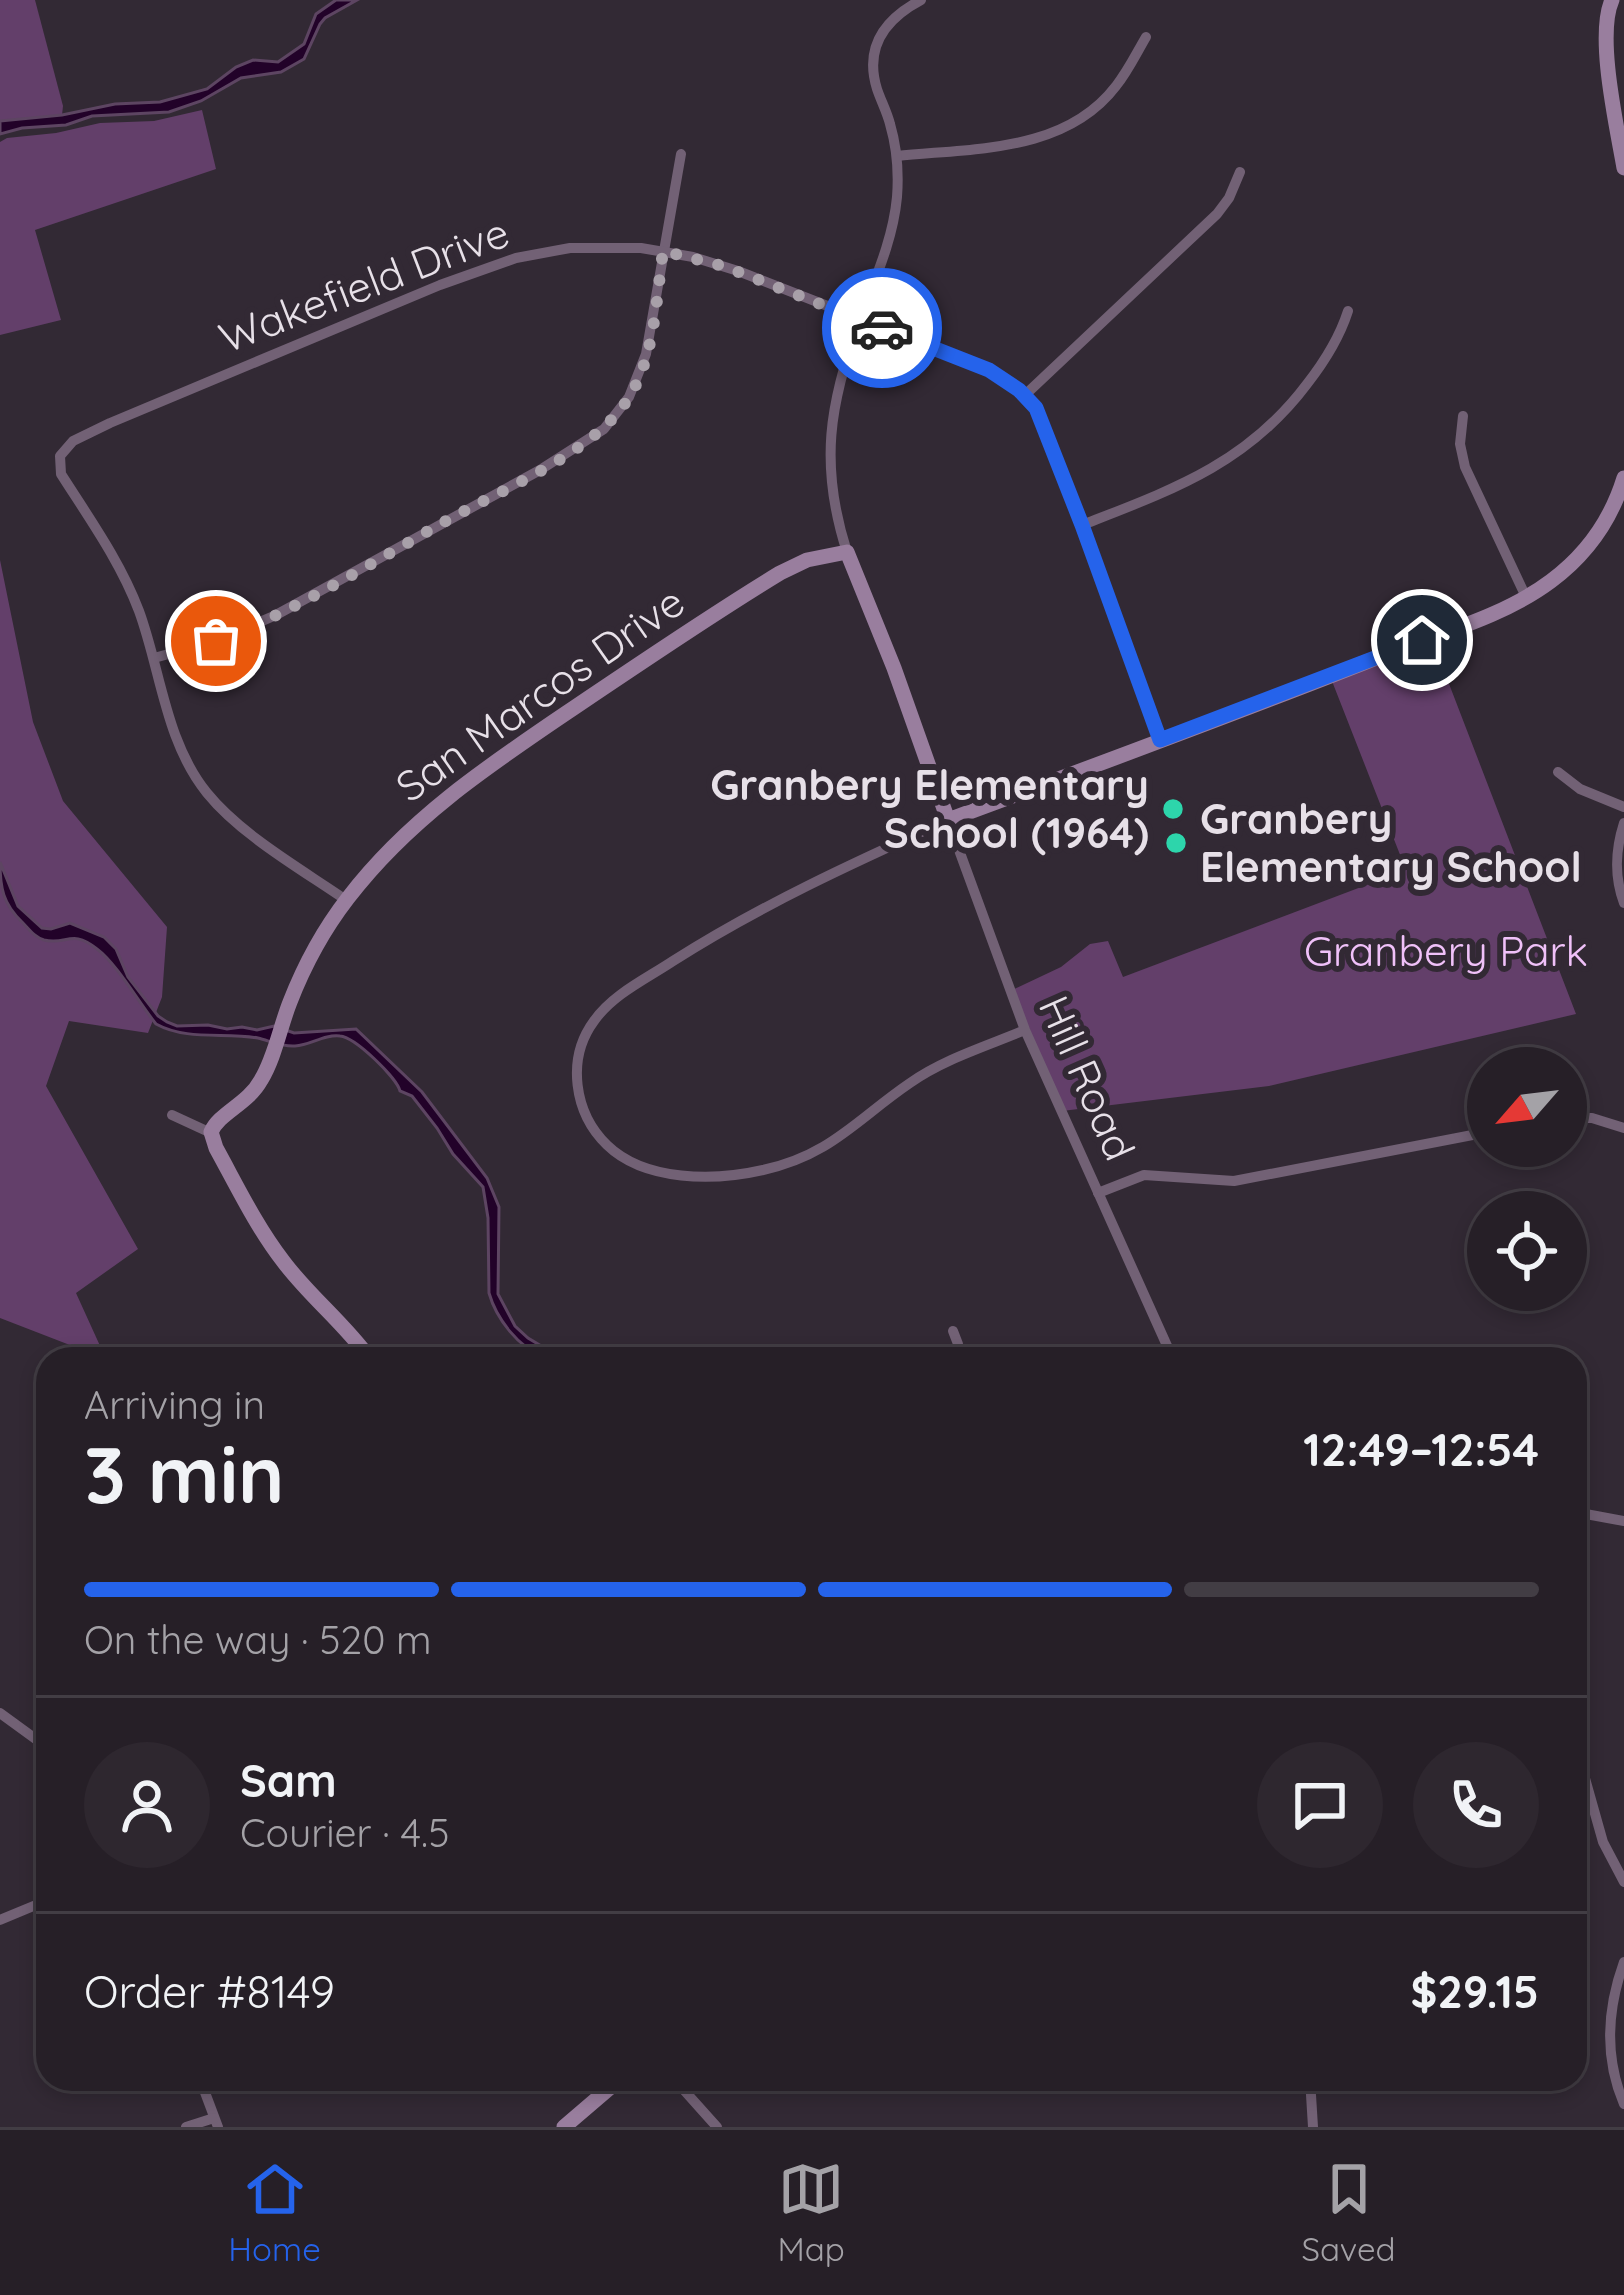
<!DOCTYPE html>
<meta charset="utf-8">
<style>
:root{--surface:#261f27;--page:#2e272f;--text:#f1f3f6;--muted:#a4a2a7;--line:#423d44;--accent:#2563eb}
body{margin:0;font-family:Quicksand,sans-serif;background:var(--page);color:var(--text);height:100vh;display:flex;flex-direction:column;font-size:45px;white-space:nowrap}
*{box-sizing:border-box;margin:0}
p{font-size:39px;color:var(--muted)}
.icon{flex:none;width:66px;height:66px;fill:none;stroke:currentColor;stroke-width:2;stroke-linecap:round;stroke-linejoin:round}
.map{position:relative;flex:1;overflow:hidden}
.sheet{position:absolute;left:36px;top:1347px;width:1551px;height:744px;display:flex;flex-direction:column;background:var(--surface);border-radius:36px;box-shadow:0 6px 18px #0003,0 0 0 3px var(--line)}
.sheet>*{flex:none}
.needle{width:78px;rotate:242deg}
.controls{position:absolute;left:1467px;top:1047px;display:grid;gap:24px}
.controls a{display:grid;place-items:center;width:120px;height:120px;border-radius:50%;background:var(--surface);box-shadow:0 6px 18px #0003,0 0 0 3px var(--line);font-size:60px}
.pin{position:absolute;display:grid;place-items:center;width:102px;height:102px;color:#fff;margin:-51px;border:6px solid #fff;border-radius:50%;box-shadow:0 3px 12px #0007}
.courier{position:absolute;display:grid;place-items:center;width:120px;height:120px;margin:-60px;border:9px solid #2563eb;border-radius:50%;background:#fff;color:#222;box-shadow:0 3px 15px #0007}
.head em{font-style:normal;font-weight:700}
.head div{display:flex;flex-direction:column-reverse}
.head{display:flex;align-items:center;justify-content:space-between;height:204px;padding:0 48px}
h1{font-size:78px;font-weight:700;line-height:90px}
.bar{display:grid;grid-template-columns:repeat(4,1fr);gap:18px 12px;align-content:center;height:144px;padding:0 48px}
.bar i{height:15px;border-radius:9px;background:var(--line)}
.bar .on{background:var(--accent)}
.bar p{grid-column:span 4}
.line{display:flex;align-items:center;gap:30px;padding:0 48px;border-top:3px solid var(--line)}
.line div{flex:1}
.round{display:grid;place-items:center;flex:none;width:126px;height:126px;border-radius:63px;background:var(--page)}
.menu{display:flex;justify-content:space-around;align-items:center;height:168px;border-top:3px solid var(--line);background:var(--surface);font-size:33px;color:var(--muted)}
.menu a{display:grid;justify-items:center;gap:6px}
.menu .on{color:var(--accent)}
.map>svg:first-child{display:block}
.green{fill:#633f6a}
.water{fill:#220229;stroke:#5d4562;stroke-width:3}
.lines{fill:none;stroke-linecap:round;stroke-linejoin:round}
.street{stroke:#726175;stroke-width:10}
.secondary{stroke:#997e9e;stroke-width:15}
.done{stroke:#a8a0a9;stroke-width:12;stroke-dasharray:0 21.6}
.route{stroke:#2563eb;stroke-width:15}
.poi-dot{fill:#2dd5ab;stroke:#322934;stroke-width:4.5}
.labels{text-anchor:middle;stroke-width:12;stroke-linejoin:round;paint-order:stroke}
.street-label{font-size:42px;fill:#e7e0e8;stroke:#322934}
.poi-label{font-size:42px;font-weight:bold;fill:#e7e0e8;stroke:#322934;text-anchor:end}
.park-label{font-size:42px;fill:#f0c1f9;stroke:#322934}
</style>
<div class="map">
<svg width="1624" height="2127" viewBox="0 0 1624 2127">
<rect width="100%" height="100%" fill="#322934"/>
<!-- green -->
<g class="green">
<path d="M0,0H35L63,106L62,115L0,121Z"/>
<path d="M202,110L216,169L35,230L61,320L0,335V142L7,138L56,133L100,123L154,121Z"/>
<path d="M0,560L33,722L63,801L167,927L162,997L148,1033L69,1021L46,1086L138,1249L76,1293L106,1359L0,1318Z"/>
<path d="M1431,637L1576,1014L1269,1086L1062,1111L1010,991L1061,967L1090,944L1108,941L1123,977L1406,870L1330,676Z"/>
</g>
<!-- water -->
<g class="water">
<path d="M336,0H357L325,18L320,24L304,59L281,72L241,78L201,101L169,112L92,116L66,125L22,128L0,134V121L62,115L115,104L160,102L207,89L236,67L253,60L278,62L304,44L316,14Z"/>
<path d="M0,862L18,906L42,928L51,929L70,923L104,937L116,949L128,977L158,1016L167,1022L177,1026L208,1025L227,1029L242,1027L257,1030L274,1026L294,1033L356,1029L422,1092L487,1178L499,1207L498,1294L515,1326L528,1338L543,1347L577,1351L604,1359C586,1359 563,1362 545,1357C519,1349 496,1318 489,1293L488,1218L483,1187L453,1154L437,1128L412,1096L400,1091C397,1078 355,1037 340,1036C324,1034 311,1045 295,1046C282,1047 270,1041 258,1038C225,1032 187,1041 156,1024C139,1003 117,964 97,949C71,928 67,946 44,940C34,937 29,929 22,922C3,904 0,888 0,862Z"/>
</g>
<g class="lines">
<!-- street -->
<g class="street">
<path d="M897,156C973,148 1065,153 1116,86C1128,71 1136,54 1146,37"/>
<path d="M1025,395L1217,214L1229,198L1240,172"/>
<path d="M1463,416L1460,444L1465,467L1526,597"/>
<path d="M1082,525C1172,490 1247,464 1307,384C1325,361 1339,339 1348,311"/>
<path d="M847,552C819,465 829,404 860,319C875,279 893,240 897,197C899,171 897,148 890,124C887,112 881,101 877,89C864,47 885,19 921,0"/>
<path d="M154,658L216,641L276,615L540,470L604,429L629,397L646,354L681,154"/>
<path d="M1558,772L1580,789L1624,807"/>
<path d="M1624,823C1615,851 1614,876 1624,903"/>
<path d="M346,900C301,869 241,835 207,793C165,741 161,671 139,611C120,561 89,518 61,474L60,456L73,441L110,423L440,285L516,258L570,248H641L693,257L738,271L981,366C1008,378 1030,395 1043,422L1161,740"/>
<path d="M1025,1030C987,1046 944,1059 910,1083C857,1119 831,1155 763,1170C715,1181 645,1182 607,1145C574,1113 566,1059 594,1021C613,994 646,979 673,961C761,905 853,863 948,820L1025,1030L1173,1359"/>
<path d="M172,1115L211,1133"/>
<path d="M1566,1118H1592L1624,1128"/>
<path d="M1098,1193L1144,1175L1234,1181L1488,1132"/>
<path d="M953,1331L958,1344V1359"/>
<path d="M760,1359L772,1351L785,1353L796,1359"/>
<path d="M1575,1512L1624,1521"/>
<path d="M1575,1536L1579,1513"/>
<path d="M0,1713L48,1748"/>
<path d="M1575,1743L1603,1842L1624,1882"/>
<path d="M0,1920L48,1900"/>
<path d="M1624,1962C1607,2009 1604,2057 1624,2104"/>
<path d="M200,2079L218,2127"/>
<path d="M674,2079L717,2127"/>
<path d="M1310,2079L1313,2127"/>
<path d="M186,2127L214,2118"/>
</g>
<!-- secondary -->
<g class="secondary">
<path d="M1612,0C1596,36 1617,127 1624,168"/>
<path d="M370,1359C344,1323 309,1296 283,1261C256,1226 237,1186 216,1148L211,1132C219,1113 248,1104 261,1080C275,1057 280,1027 290,1002C304,966 324,929 348,898C412,814 500,758 587,699C651,656 714,613 780,573L807,560L847,552L894,668L948,820C1094,766 1240,712 1384,655C1440,633 1503,617 1551,581C1586,555 1611,520 1624,478"/>
<path d="M564,2127L620,2079"/>
</g>
</g>
<g class="lines">
<!-- done -->
<path class="done" d="M216,641C296,611 370,564 444,522C500,490 590,455 626,402C655,360 656,300 663,251L723,266L882,328"/>
<!-- route -->
<path class="route" d="M882,328L989,370L1019,390L1036,408L1082,525L1160,740L1422,640"/>
</g>
<!-- markers -->
<g class="poi-dot">
<circle cx="1173" cy="809" r="12"/>
<circle cx="1176" cy="843" r="12"/>
</g>
<g class="labels">
<!-- street labels -->
<g class="street-label">
<text transform="translate(364 285) rotate(-21)" y="15">Wakefield Drive</text>
<text transform="translate(540 694) rotate(-35)" y="15">San Marcos Drive</text>
<text transform="translate(1087 1078) rotate(66)" y="15">Hill Road</text>
</g>
<!-- poi labels -->
<g class="poi-label">
<text x="1149" y="800">Granbery Elementary<tspan x="1149" dy="48">School (1964)</tspan></text>
<text x="1200" y="834" text-anchor="start">Granbery<tspan x="1200" dy="48">Elementary School</tspan></text>
</g>
<!-- park labels -->
<g class="park-label">
<text x="1446" y="966">Granbery Park</text>
</g>
</g>
</svg>
<div class="controls">
<a><svg class="needle" viewBox="-14 -14 28 28"><path d="M0-13l5 13h-10z" fill="#e53935"/><path d="M0 13l5-13h-10z" fill="#a4a2a7"/></svg></a>
<a><svg class="icon" aria-label="locate" viewBox="0 0 24 24"><circle cx="12" cy="12" r="6"/><path d="M12 2v4M12 18v4M2 12h4M18 12h4"/></svg></a>
</div>
<div class="pin" style="left:216px;top:641px;background:#ea580c"><svg class="icon" aria-label="bag" viewBox="0 0 24 24"><path d="M5 8h14l-1 12H6zM9 8a3 3 0 0 1 6 0"/></svg></div>
<div class="pin" style="left:1422px;top:640px;background:#1f2937"><svg class="icon" aria-label="home" viewBox="0 0 24 24"><path d="M3 11l9-7 9 7M6 9v11h12V9"/></svg></div>
<div class="courier" style="left:882px;top:328px"><svg class="icon" aria-label="car" viewBox="0 0 24 24"><path d="M5 17H2v-5l4-1 3-4h7l3 4 3 1v5h-3M9 17h6M6 11h13"/><circle cx="7" cy="17" r="2"/><circle cx="17" cy="17" r="2"/></svg></div>
<section class="sheet">
<div class="head"><div><h1>3 min</h1><p>Arriving in</p></div><em>12:49–12:54</em></div>
<div class="bar"><i class="on"></i><i class="on"></i><i class="on"></i><i></i><p>On the way · 520 m</p></div>
<div class="line" style="height:216px"><a class="round"><svg class="icon" aria-label="person" viewBox="0 0 24 24"><circle cx="12" cy="8" r="4"/><path d="M4 21q1-7 8-7t8 7"/></svg></a><div><b>Sam</b><p>Courier · 4.5</p></div><a class="round"><svg class="icon" aria-label="chat" viewBox="0 0 24 24"><path d="M4 5h16v11H9l-5 4z"/></svg></a><a class="round"><svg class="icon" aria-label="phone" viewBox="0 0 24 24"><path d="M5 4h4l2 5-3 2q2 4 5 5l2-3 5 2v4C11 20 4 13 5 4z"/></svg></a></div>
<div class="line" style="height:156px"><div>Order #8149</div><b>$29.15</b></div>
</section>
</div>
<nav class="menu">
<a class="on"><svg class="icon" aria-label="home" viewBox="0 0 24 24"><path d="M3 11l9-7 9 7M6 9v11h12V9"/></svg>Home</a>
<a><svg class="icon" aria-label="map" viewBox="0 0 24 24"><path d="M3 6l6-2 6 2 6-2v14l-6 2-6-2-6 2zM9 4v14M15 6v14"/></svg>Map</a>
<a><svg class="icon" aria-label="saved" viewBox="0 0 24 24"><path d="M7 4h10v16l-5-4-5 4z"/></svg>Saved</a>
</nav>
